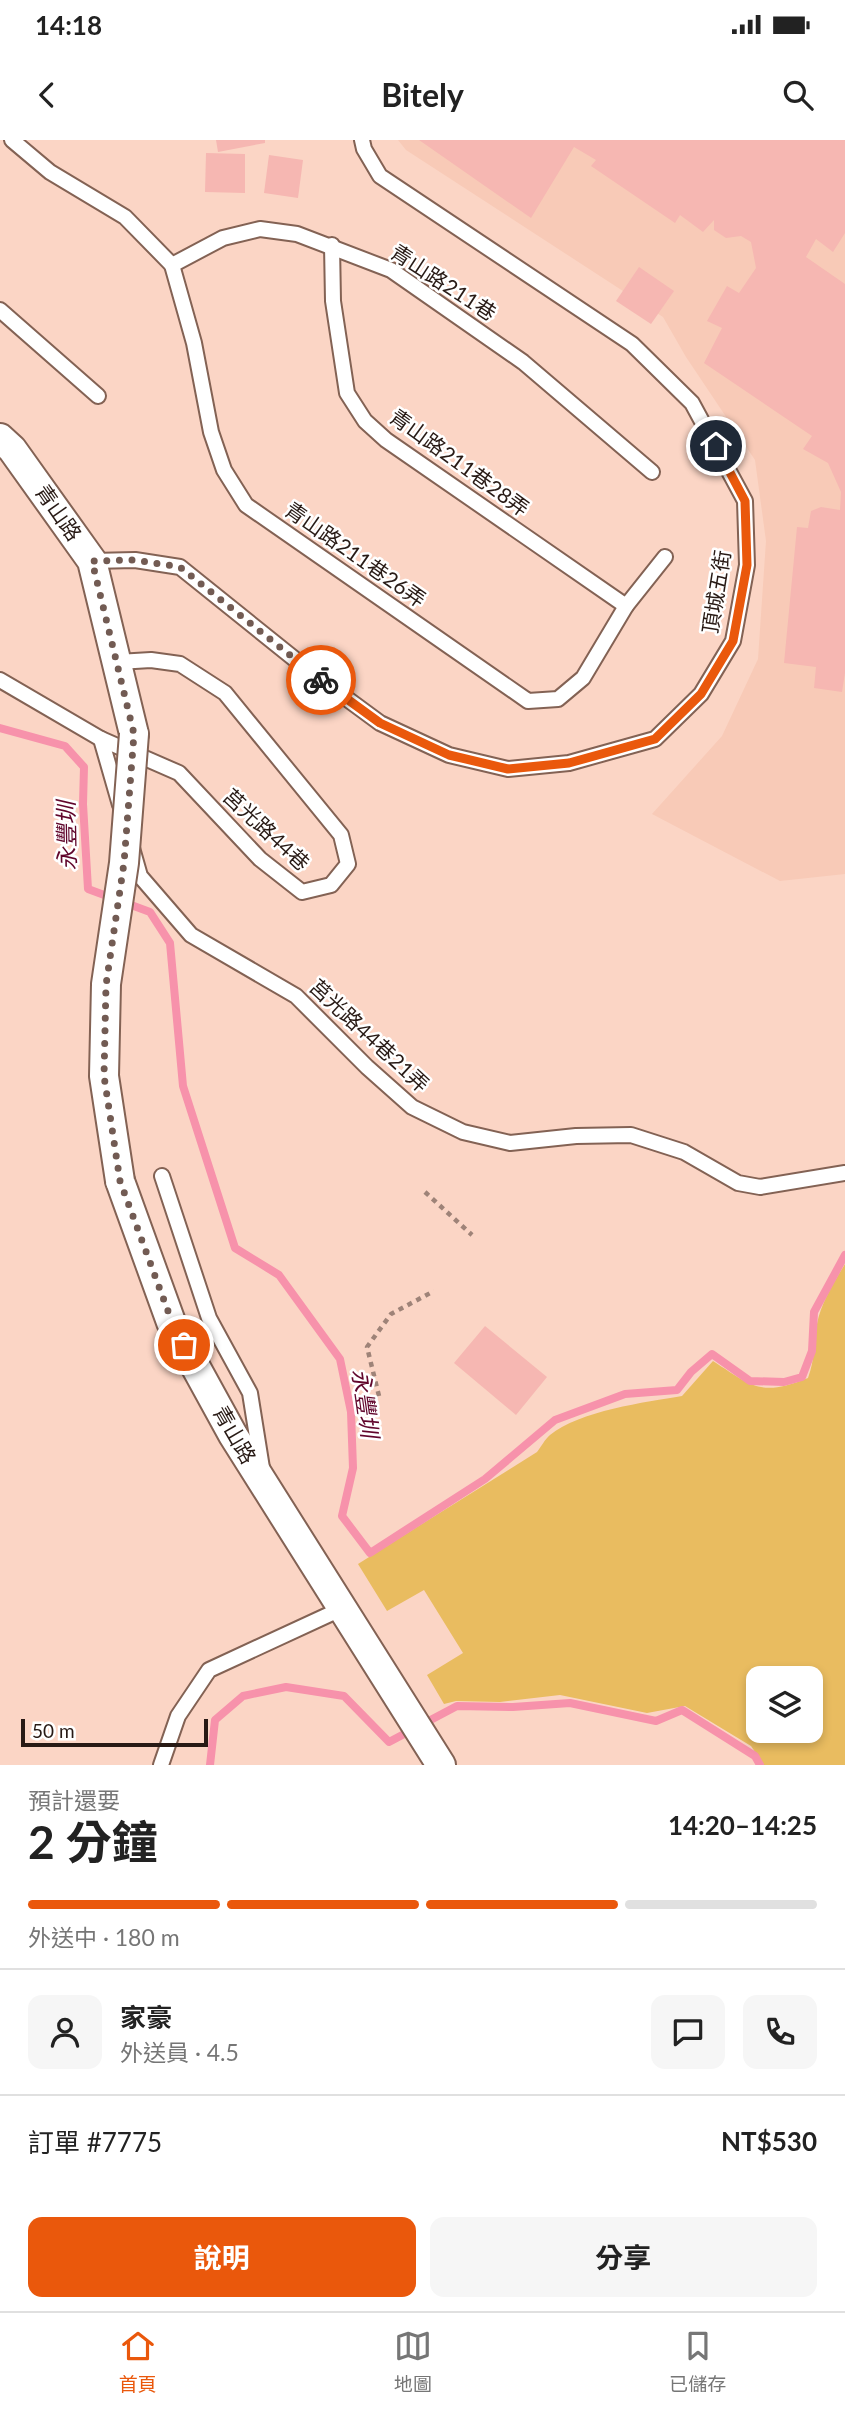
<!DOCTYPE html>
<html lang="zh-TW">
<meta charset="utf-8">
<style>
:root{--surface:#fff;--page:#f6f6f6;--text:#222;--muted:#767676;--line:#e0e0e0;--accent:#ea580c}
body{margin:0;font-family:Lato,"Noto Sans TC",sans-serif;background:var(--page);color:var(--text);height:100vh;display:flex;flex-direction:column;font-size:26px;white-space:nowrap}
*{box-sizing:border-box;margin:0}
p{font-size:23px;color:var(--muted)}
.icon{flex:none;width:38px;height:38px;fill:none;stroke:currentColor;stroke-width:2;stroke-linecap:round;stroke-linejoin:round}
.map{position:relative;height:1625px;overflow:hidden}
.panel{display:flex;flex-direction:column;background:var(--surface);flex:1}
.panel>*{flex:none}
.buttons{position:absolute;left:746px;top:1526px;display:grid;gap:14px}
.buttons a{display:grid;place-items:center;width:77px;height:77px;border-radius:14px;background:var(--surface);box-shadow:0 4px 10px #0003;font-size:35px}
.scale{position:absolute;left:21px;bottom:18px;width:187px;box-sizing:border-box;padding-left:7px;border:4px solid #281a15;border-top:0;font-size:19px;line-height:24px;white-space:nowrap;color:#281a15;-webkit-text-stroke:5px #fff;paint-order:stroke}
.pin{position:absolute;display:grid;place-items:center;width:60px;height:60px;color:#fff;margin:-30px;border:4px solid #fff;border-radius:50%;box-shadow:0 2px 7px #0007}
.courier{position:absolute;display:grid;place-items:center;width:70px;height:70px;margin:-35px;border:5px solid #ea580c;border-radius:50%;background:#fff;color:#222;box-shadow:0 2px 9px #0007}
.headline em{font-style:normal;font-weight:700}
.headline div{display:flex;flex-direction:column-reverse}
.headline{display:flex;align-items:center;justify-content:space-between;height:119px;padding:0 28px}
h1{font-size:46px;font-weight:700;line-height:52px}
.bar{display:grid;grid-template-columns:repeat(4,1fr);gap:10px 7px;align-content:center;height:84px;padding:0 28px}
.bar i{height:9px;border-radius:5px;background:var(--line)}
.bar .current{background:var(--accent)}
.bar p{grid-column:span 4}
.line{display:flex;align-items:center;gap:18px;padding:0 28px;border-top:2px solid var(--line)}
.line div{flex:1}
.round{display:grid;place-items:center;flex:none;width:74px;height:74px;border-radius:14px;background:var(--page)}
.primary-button{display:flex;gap:14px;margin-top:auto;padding:14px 28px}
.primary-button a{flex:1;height:80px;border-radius:14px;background:var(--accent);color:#fff;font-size:28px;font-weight:700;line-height:80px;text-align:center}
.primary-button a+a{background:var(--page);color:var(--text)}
.status{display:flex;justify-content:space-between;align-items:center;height:49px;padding:0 35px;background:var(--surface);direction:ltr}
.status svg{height:19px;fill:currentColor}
header{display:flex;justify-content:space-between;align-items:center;height:91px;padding:0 28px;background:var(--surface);font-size:32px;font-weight:700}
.menu{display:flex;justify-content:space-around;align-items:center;height:98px;border-top:2px solid var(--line);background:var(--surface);font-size:19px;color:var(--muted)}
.menu a{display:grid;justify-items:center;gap:4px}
.menu .current{color:var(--accent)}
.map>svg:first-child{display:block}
.built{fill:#f8cab7}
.green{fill:#e9bc60;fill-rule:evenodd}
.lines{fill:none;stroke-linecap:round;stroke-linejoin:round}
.stream{stroke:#f792ab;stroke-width:8}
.building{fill:#f6b7b2}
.lane-casing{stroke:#836254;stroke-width:18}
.street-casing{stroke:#836254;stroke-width:32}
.path{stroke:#9e8378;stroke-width:4.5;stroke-dasharray:5 5;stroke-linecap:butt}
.lane{stroke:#fff;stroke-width:14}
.street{stroke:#fff;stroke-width:28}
.street-bridge-casing{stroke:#836254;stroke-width:32;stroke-linecap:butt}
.street-bridge{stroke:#fff;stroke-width:28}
.done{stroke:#725b53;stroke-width:7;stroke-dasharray:0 12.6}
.route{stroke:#ea580c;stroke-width:9}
.labels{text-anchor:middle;stroke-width:5;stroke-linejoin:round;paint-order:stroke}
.street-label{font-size:21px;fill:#281a15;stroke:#fff}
.water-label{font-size:23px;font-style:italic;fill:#61062c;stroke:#fff}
</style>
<div class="status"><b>14:18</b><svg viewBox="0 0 49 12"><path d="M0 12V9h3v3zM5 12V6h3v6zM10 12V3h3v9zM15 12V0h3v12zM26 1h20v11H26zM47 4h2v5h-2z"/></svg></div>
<header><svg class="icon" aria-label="back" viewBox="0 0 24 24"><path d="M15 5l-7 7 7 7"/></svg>Bitely<svg class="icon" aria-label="search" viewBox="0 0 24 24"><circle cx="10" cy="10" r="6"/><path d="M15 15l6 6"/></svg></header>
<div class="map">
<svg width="845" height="1625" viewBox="0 0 845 1625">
<rect width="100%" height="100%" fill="#fbd5c5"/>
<!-- built -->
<path class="built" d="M398,0H845V734L780,741L652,674L722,596L758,519L766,401L755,320L686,217L663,177L406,10Z"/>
<!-- green -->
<path class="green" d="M845,1124V1625H764L751,1606L685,1566L647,1573L560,1555L500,1562L456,1561L444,1564L427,1535L463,1513L424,1450L387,1471L358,1424L537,1312C541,1307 545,1299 550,1295C579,1271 646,1262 682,1256L713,1221C753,1247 761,1257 808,1238C815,1219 814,1203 817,1184C821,1163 834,1142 845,1124ZM758,1538H810V1591H758Z"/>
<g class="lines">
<!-- stream -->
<g class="stream">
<path d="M0,588L65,606L84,627L83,664L88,749L150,772L170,803L183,946L235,1108L279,1135L340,1219L351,1272L353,1328L342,1376L370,1413L485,1339L555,1280L625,1254L677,1250L691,1232L712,1214L750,1241L784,1242L802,1237L812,1211L814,1172L845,1115"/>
<path d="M210,1625L215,1580L243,1556L286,1547L344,1556L389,1602L457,1566L513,1567L570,1563L656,1581L682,1570L755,1616L760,1625"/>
</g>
</g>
<!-- building -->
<g class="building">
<path d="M216,0H265V3L218,12Z"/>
<path d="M419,0H845V93L833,112L816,99L806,117L845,144V533L842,552L814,548L816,527L784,523L797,387L808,388L811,371L821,367L840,370L841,352L828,323L803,309L812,296L704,223L722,188L707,181L727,146L739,153L756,128L751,102L741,96L726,98L714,90V80L703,92L680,75L675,83L591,26L596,20L574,7L531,78Z"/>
<path d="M206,13L245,14V53L205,52Z"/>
<path d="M269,15L303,20L298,58L264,53Z"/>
<path d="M639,127L674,151L651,184L616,161Z"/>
<path d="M485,1186L547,1237L516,1275L454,1223Z"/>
</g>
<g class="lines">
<!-- lane casing -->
<g class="lane-casing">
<g id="lane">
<path d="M12,0L50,32L125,77L172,125L223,98L260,89L297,94L391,130L523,222L652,332"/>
<path d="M332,105L333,161L347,253L365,281L386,300L626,466L665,417"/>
<path d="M172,125L194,203L211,292L224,330L246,365L528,561L558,559L583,538L626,466"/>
<path d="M0,170L98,256"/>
<path d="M92,421L135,420L180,427L312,533L380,583L449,615L508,629L569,623L655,599L701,554L733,501L747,425L745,361L692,263L632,204L380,36L364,9L362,0"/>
<path d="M0,540L101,599L179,633L260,719L302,752L331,745L348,724L341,695L225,553L180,524L151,520L118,522"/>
<path d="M101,599L120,665"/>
<path d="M132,708L140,736L191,795L296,856L367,927L412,967L463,992L510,1003L576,996L631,995L684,1012L738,1043L760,1047L845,1033"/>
<path d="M162,1036L209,1178L250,1253L262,1328"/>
<path d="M161,1625L178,1576L209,1530L341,1469"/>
</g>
</g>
<!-- street casing -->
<g class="street-casing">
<g id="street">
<path d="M0,298L12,309L92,421L134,594"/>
<path d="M120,1041L171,1182L233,1295L441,1625"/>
</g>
</g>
<!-- path -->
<g class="path">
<path d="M425,1052L472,1095"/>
<path d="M379,1256L367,1207L391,1174L434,1151"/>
</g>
<!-- lane -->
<use href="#lane" class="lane"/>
<!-- street -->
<use href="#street" class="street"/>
<!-- street-bridge casing -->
<g class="street-bridge-casing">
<path id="street-bridge" d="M120,1041L104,936L106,844L124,723L134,594"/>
</g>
<!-- street-bridge -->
<use href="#street-bridge" class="street-bridge"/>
</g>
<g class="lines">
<!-- done -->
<path class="done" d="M184,1205L172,1182L120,1041L104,936L106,845L124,723L134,594L92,421L135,420L180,427L321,540"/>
<!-- route -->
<path class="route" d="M321,540L380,583L449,615L508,629L569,623L655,599L701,554L733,501L747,425L745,361L716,306"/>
</g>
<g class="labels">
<!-- street labels -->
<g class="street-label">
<text transform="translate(443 143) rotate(33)" y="7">青山路211巷</text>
<text transform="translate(459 323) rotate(36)" y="7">青山路211巷28弄</text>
<text transform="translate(58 373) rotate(55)" y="7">青山路</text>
<text transform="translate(355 415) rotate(35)" y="7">青山路211巷26弄</text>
<text transform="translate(717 452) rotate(-81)" y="7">頂城五街</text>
<text transform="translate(266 690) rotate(43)" y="7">莒光路44巷</text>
<text transform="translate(369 896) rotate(43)" y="7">莒光路44巷21弄</text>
<text transform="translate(234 1295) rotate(60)" y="7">青山路</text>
</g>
<!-- water labels -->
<g class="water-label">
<text transform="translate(67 696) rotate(-91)" y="8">永豐圳</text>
<text transform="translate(365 1263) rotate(82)" y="8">永豐圳</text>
</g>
</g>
</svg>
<div class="buttons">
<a><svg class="icon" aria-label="layers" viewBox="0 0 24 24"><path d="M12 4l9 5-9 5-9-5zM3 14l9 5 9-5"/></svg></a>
</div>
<div class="scale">50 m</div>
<div class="pin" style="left:184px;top:1205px;background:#ea580c"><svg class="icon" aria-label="bag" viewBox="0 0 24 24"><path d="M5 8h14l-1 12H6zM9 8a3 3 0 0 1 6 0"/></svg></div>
<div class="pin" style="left:716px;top:306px;background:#1f2937"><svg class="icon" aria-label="home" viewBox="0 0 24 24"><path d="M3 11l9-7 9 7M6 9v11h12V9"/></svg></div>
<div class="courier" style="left:321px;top:540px"><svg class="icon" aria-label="bike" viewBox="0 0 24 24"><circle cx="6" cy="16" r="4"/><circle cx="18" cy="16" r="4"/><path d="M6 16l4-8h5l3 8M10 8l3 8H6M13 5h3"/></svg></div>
</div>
<section class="panel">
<div class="headline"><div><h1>2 分鐘</h1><p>預計還要</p></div><em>14:20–14:25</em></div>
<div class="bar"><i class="current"></i><i class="current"></i><i class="current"></i><i></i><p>外送中 · 180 m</p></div>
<div class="line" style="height:126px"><a class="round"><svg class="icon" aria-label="person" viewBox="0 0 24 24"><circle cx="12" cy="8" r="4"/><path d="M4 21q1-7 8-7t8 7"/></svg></a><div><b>家豪</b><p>外送員 · 4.5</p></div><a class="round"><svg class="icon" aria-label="chat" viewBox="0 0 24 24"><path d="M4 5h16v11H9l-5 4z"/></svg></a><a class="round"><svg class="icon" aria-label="phone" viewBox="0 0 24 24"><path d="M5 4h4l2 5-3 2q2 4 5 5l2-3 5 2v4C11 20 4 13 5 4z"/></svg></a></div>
<div class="line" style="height:91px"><div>訂單 #7775</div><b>NT$530</b></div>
<div class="primary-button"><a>說明</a><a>分享</a></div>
</section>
<nav class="menu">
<a class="current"><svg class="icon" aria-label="home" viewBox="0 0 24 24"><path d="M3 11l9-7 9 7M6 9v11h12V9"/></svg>首頁</a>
<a><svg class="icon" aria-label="map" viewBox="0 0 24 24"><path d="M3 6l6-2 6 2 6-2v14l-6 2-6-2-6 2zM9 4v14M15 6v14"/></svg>地圖</a>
<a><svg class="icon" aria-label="saved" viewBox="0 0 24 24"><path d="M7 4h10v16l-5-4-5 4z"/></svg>已儲存</a>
</nav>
